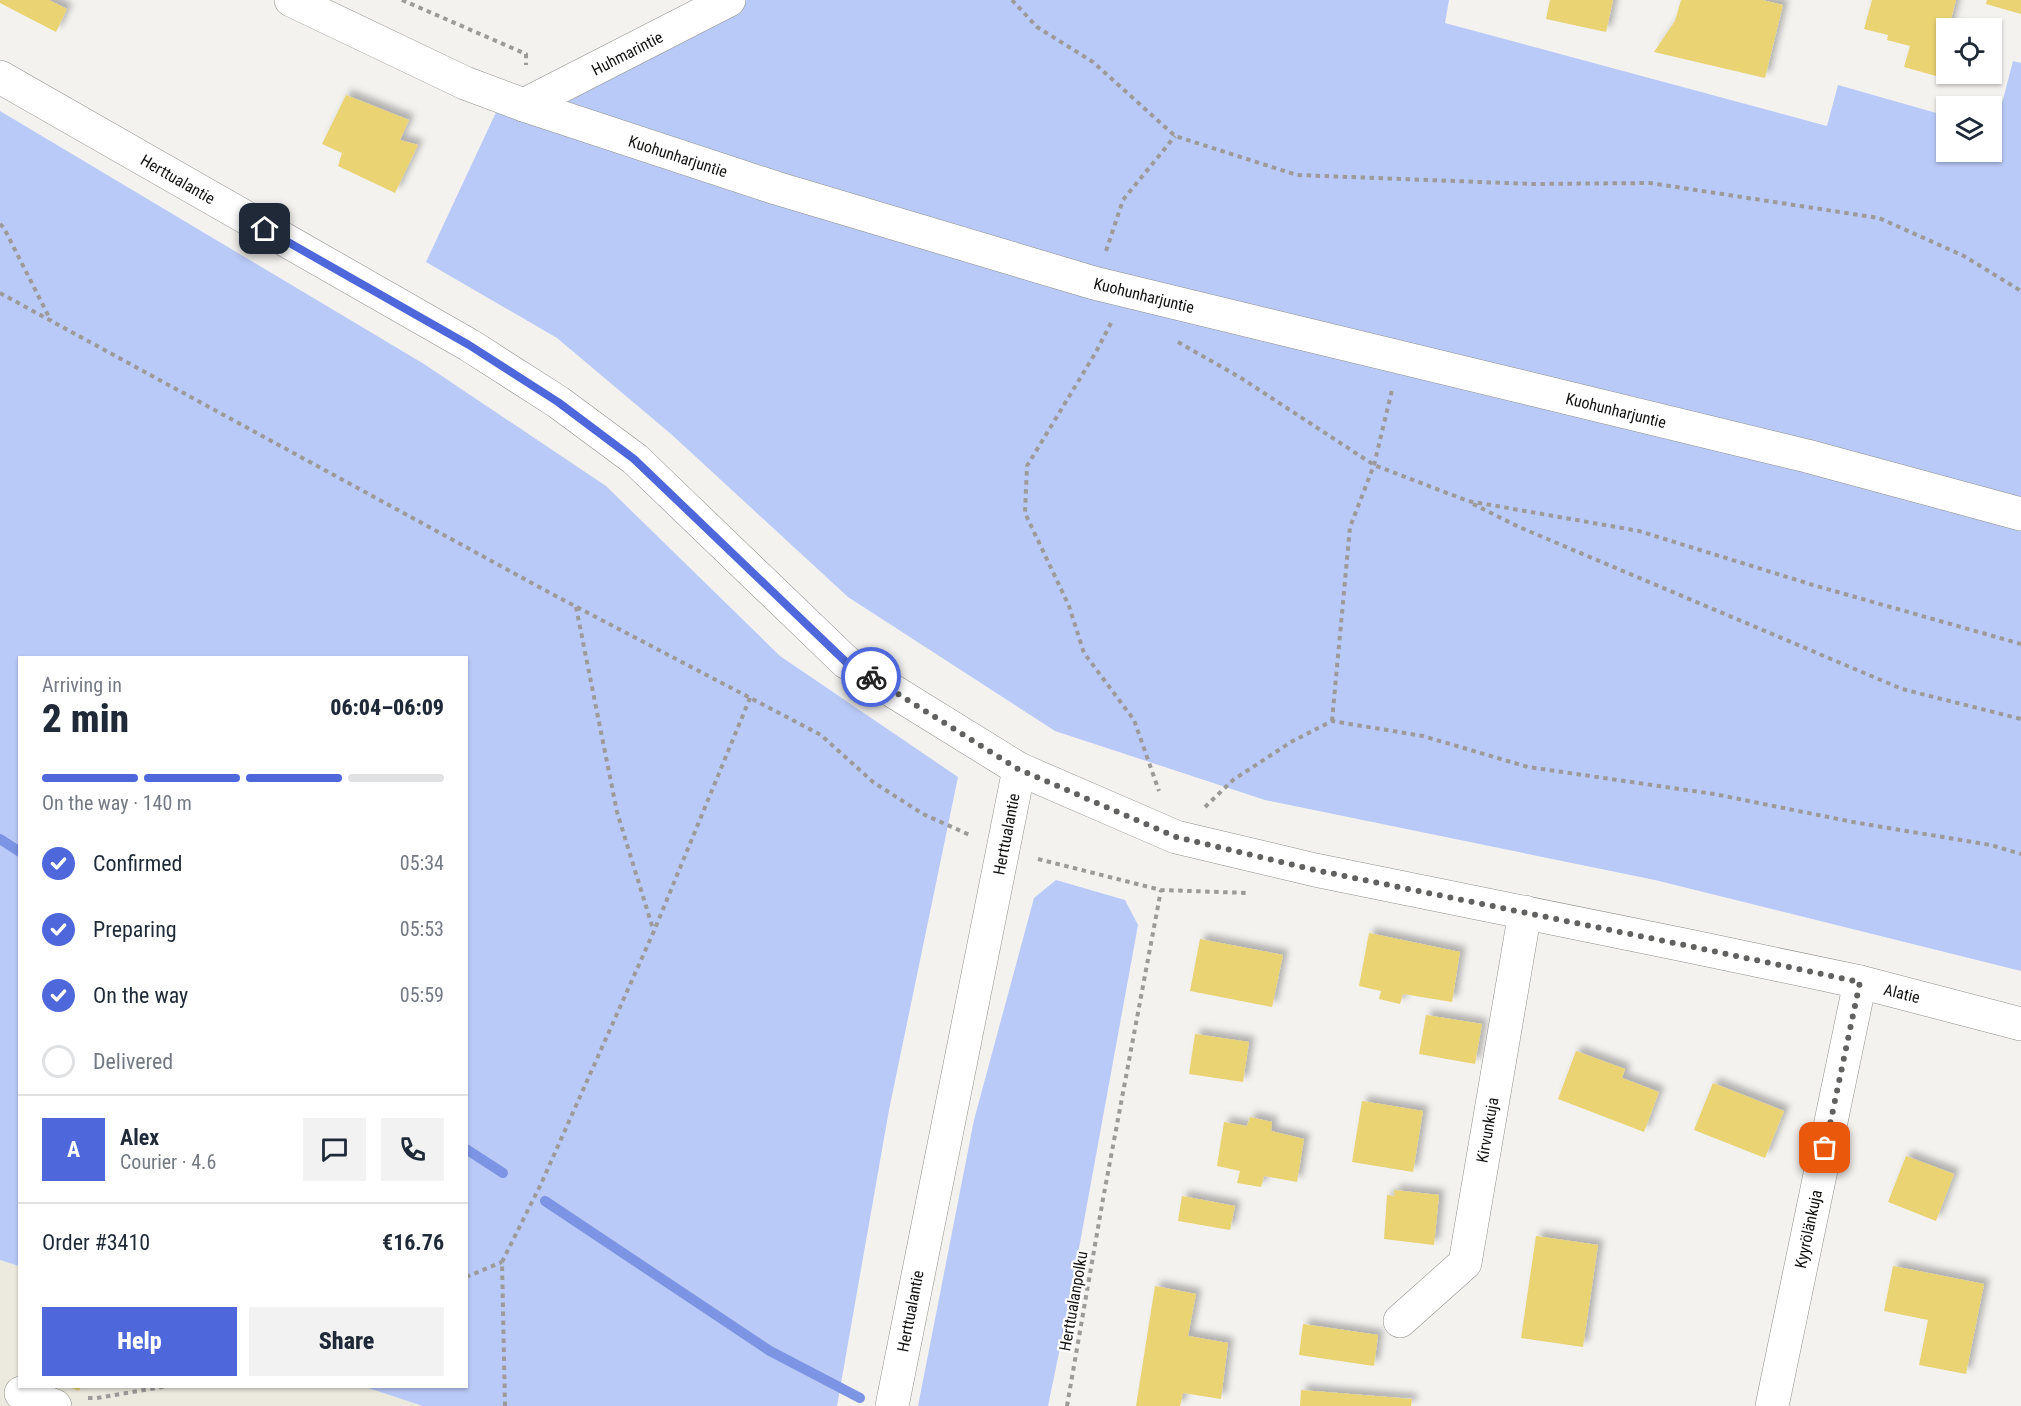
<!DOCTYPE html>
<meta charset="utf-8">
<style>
:root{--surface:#fff;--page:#f2f2f3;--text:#1f2937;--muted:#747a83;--line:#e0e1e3;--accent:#4e68dc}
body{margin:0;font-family:"Roboto Condensed",sans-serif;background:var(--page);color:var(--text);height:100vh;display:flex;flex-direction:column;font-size:22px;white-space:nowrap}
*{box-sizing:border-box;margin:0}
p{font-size:20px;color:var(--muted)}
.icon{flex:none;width:33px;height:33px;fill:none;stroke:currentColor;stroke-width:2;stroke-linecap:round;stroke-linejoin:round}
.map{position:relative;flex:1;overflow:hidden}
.side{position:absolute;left:18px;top:656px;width:450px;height:732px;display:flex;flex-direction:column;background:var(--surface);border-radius:0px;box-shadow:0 2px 4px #0004}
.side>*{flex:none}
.fabs{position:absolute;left:1936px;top:18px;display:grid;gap:12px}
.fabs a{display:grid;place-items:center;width:66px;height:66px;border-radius:0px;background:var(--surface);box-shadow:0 2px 4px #0004;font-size:30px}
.pin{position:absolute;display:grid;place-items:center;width:51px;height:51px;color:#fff;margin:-26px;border-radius:12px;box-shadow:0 3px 9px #0006}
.courier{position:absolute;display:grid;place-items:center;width:60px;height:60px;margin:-30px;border:4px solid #4e68dc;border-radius:50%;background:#fff;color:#222;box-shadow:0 2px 8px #0007}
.overview em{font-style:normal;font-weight:800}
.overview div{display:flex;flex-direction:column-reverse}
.overview{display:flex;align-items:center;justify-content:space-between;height:102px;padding:0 24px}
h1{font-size:39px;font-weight:800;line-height:45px}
.bar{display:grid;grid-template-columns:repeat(4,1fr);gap:9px 6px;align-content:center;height:72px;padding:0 24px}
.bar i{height:8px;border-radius:4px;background:var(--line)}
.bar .selected{background:var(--accent)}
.bar p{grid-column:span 4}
.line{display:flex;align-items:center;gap:15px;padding:0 24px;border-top:2px solid var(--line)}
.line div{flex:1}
.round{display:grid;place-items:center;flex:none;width:63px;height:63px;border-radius:0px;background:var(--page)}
ol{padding:0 24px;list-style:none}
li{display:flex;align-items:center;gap:18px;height:66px}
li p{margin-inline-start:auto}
li .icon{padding:6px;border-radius:50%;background:var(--accent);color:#fff;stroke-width:4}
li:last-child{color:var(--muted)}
li i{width:33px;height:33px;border:3px solid var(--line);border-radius:50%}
.cta{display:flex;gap:12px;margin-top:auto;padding:12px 24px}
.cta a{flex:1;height:69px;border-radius:0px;background:var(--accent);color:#fff;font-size:24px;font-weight:800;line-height:69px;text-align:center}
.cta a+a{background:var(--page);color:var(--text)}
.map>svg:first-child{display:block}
.built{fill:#eceadf}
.green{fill:#bacaf8}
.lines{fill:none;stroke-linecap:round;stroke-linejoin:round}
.stream{stroke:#7c94e3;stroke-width:10}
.building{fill:#e9d372;filter:url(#shadow)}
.minor-casing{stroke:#8f8f8b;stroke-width:34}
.major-casing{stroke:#8f8f8b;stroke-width:34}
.path{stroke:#9c9b99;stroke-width:4;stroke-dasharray:4.5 4.5;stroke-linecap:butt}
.minor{stroke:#fff;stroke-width:33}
.major{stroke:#fff;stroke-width:33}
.done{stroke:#61615f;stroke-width:6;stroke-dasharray:0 10.8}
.route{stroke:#4e68dc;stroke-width:8}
.labels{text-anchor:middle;stroke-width:4.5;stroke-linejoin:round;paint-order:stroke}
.street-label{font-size:16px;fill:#131312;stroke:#fff}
</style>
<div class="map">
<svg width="2021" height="1406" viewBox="0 0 2021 1406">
<defs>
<filter id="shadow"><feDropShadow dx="5.5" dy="-5.5" stdDeviation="3" flood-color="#0004"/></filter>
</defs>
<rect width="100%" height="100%" fill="#f3f2ef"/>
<!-- built -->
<path class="built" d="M0,1260L19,1266L20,1386H362L423,1406H0Z"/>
<!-- green -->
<g class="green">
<path d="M729,0H1449L1445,23L1827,126L1838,85L1947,116V152H1992V129L1995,130L2013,61L2021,63V971L1655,880L1265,800L1055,731L848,597L671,434L557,338L426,262L499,106Z"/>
<path d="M0,111L424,364L606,486L780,656L958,777L889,1110L837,1406H423L362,1386H466V657H20L19,1266L0,1260Z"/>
<path d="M1056,880L1125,900L1138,925L1067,1314L1048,1406H918L974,1120L1034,898Z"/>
</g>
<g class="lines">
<!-- stream -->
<g class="stream">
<path d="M0,839L20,852"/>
<path d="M466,1149L503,1173"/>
<path d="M545,1201L770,1351L860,1398"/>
</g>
</g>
<!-- building -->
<g class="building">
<path d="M0,0H49L67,9L56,32L0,3Z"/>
<path d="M1550,0H1613L1606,32L1546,19Z"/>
<path d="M1681,0H1762L1783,5L1765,78L1654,52L1675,21Z"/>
<path d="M1872,0H1956L1936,76L1904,67L1910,46L1887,40L1888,35L1864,29Z"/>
<path d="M1987,0H2021V14L1986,4Z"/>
<path d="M346,95L409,120L400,140L418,145L395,193L338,166L342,153L322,144Z"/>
<path d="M1369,933L1460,952L1452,1002L1403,994L1400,1004L1379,999L1381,991L1359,986Z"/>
<path d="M1200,939L1283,955L1272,1007L1190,991Z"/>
<path d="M1426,1015L1482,1024L1475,1064L1419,1054Z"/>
<path d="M1195,1034L1249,1042L1243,1082L1189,1074Z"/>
<path d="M1576,1051L1625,1069L1622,1078L1659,1092L1644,1132L1558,1099Z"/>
<path d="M1713,1083L1784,1111L1765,1158L1694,1130Z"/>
<path d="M1362,1101L1423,1111L1413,1172L1352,1162Z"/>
<path d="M1250,1117L1272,1122L1271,1131L1304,1139L1297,1182L1264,1176L1261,1187L1237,1183L1240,1171L1217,1166L1224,1122L1247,1126Z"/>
<path d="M1906,1156L1954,1174L1936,1221L1888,1202Z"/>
<path d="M1394,1190L1439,1195L1434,1245L1384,1239L1387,1195L1395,1196Z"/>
<path d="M1182,1196L1235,1206L1230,1230L1178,1221Z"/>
<path d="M1536,1236L1598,1245L1583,1347L1521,1338Z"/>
<path d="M1893,1266L1984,1284L1966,1374L1919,1365L1928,1320L1884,1311Z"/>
<path d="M1155,1286L1196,1294L1188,1336L1228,1343L1221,1399L1183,1393L1180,1406H1136Z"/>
<path d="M1303,1324L1378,1335L1374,1366L1299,1355Z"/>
<path d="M67,1386H81L79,1391Z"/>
<path d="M1301,1390L1412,1399L1411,1406H1300Z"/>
</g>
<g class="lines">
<!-- minor casing -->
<g class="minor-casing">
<g id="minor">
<path d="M0,77L469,345L558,402L635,459L846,662L1019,769L1176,837L1315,870L1689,946L1860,982L2021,1024"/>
<path d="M524,105L729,0"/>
<path d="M1400,1321L1465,1263L1525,912"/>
<path d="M21,1393L55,1406"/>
<path d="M892,1406L1019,769"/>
<path d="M1772,1406L1860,982"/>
</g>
</g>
<!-- major casing -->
<g class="major-casing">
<path id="major" d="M291,0L465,83L524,105L776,188L1094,283L1807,456L2021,514"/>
</g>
<!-- path -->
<g class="path">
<path d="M402,0L526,54V65"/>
<path d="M1012,0L1037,27L1093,62L1175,136L1297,175L1533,184L1650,183L1879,218L1964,256L2021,291"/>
<path d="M0,224L4,228L51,321"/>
<path d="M1106,251L1123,200L1175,136"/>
<path d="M0,293L552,594L821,735L873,782L923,814L972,836"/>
<path d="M1111,323L1096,352L1027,466L1025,513L1069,606L1084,653L1134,720L1159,791"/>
<path d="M1178,342L1241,378L1374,465L1468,501L1639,531L1813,585L2021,644"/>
<path d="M1473,504L1519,527L1902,689L2021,719"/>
<path d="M576,607L617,812L653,929"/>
<path d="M1332,721L1350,527L1374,465L1392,390"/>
<path d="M1205,807L1233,780L1291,742L1332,721L1423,736L1528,767L1714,794L1858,823L1991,845L2021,854"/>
<path d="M1038,859L1161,890L1248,893"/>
<path d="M466,1277L502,1262"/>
<path d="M88,1398H97L168,1386"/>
<path d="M505,1406L502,1262L541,1184L654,931L750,698"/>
<path d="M1067,1406L1103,1199L1161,890"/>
</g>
<!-- minor -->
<use href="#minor" class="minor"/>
<!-- major -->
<use href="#major" class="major"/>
</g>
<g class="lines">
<!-- done -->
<path class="done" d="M871,677L1018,769L1176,837L1315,870L1689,946L1860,982L1825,1148"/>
<!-- route -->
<path class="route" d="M265,229L469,345L558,402L634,459L846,662L871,677"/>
</g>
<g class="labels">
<!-- street labels -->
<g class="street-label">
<text transform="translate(627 53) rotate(-27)" y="6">Huhmarintie</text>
<text transform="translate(678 156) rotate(18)" y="6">Kuohunharjuntie</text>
<text transform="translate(178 179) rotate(30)" y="6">Herttualantie</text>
<text transform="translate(1144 295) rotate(14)" y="6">Kuohunharjuntie</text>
<text transform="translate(1616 410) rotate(14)" y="6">Kuohunharjuntie</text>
<text transform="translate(1006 834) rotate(-79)" y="6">Herttualantie</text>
<text transform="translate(1902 993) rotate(14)" y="6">Alatie</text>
<text transform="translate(1487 1130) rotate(-80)" y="6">Kirvunkuja</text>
<text transform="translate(1808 1229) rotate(-78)" y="6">Kyyrölänkuja</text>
<text transform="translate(1073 1301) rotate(-80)" y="6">Herttualanpolku</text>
<text transform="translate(910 1311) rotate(-79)" y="6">Herttualantie</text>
</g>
</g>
</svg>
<div class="fabs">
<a><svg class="icon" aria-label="locate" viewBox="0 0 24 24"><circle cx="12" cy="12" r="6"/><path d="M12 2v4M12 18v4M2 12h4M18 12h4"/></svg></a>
<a><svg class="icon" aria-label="layers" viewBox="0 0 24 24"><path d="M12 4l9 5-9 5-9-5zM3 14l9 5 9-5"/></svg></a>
</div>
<div class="pin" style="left:1825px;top:1148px;background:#ea580c"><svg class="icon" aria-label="bag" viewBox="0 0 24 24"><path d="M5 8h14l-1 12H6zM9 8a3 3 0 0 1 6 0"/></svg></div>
<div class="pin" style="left:265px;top:229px;background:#1f2937"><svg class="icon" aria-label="home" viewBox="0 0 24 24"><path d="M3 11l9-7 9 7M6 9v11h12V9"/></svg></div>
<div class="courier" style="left:871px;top:677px"><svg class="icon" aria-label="bike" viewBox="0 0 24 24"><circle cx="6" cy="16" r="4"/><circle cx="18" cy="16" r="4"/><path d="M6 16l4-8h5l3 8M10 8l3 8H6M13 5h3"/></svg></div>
<section class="side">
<div class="overview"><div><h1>2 min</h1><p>Arriving in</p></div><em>06:04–06:09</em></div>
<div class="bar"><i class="selected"></i><i class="selected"></i><i class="selected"></i><i></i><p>On the way · 140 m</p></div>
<ol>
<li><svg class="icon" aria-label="check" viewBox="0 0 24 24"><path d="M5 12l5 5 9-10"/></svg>Confirmed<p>05:34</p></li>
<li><svg class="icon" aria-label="check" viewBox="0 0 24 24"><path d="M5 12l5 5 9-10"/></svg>Preparing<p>05:53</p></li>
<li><svg class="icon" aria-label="check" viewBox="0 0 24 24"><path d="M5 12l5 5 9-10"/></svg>On the way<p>05:59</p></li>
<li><i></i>Delivered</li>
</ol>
<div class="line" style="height:108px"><b class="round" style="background:var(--accent);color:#fff">A</b><div><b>Alex</b><p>Courier · 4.6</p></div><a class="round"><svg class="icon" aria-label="chat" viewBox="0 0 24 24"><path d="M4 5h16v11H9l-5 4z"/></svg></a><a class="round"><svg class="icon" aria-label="phone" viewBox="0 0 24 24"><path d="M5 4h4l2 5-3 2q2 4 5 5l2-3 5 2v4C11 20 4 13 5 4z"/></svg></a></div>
<div class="line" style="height:78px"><div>Order #3410</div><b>€16.76</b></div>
<div class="cta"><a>Help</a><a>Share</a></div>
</section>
</div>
